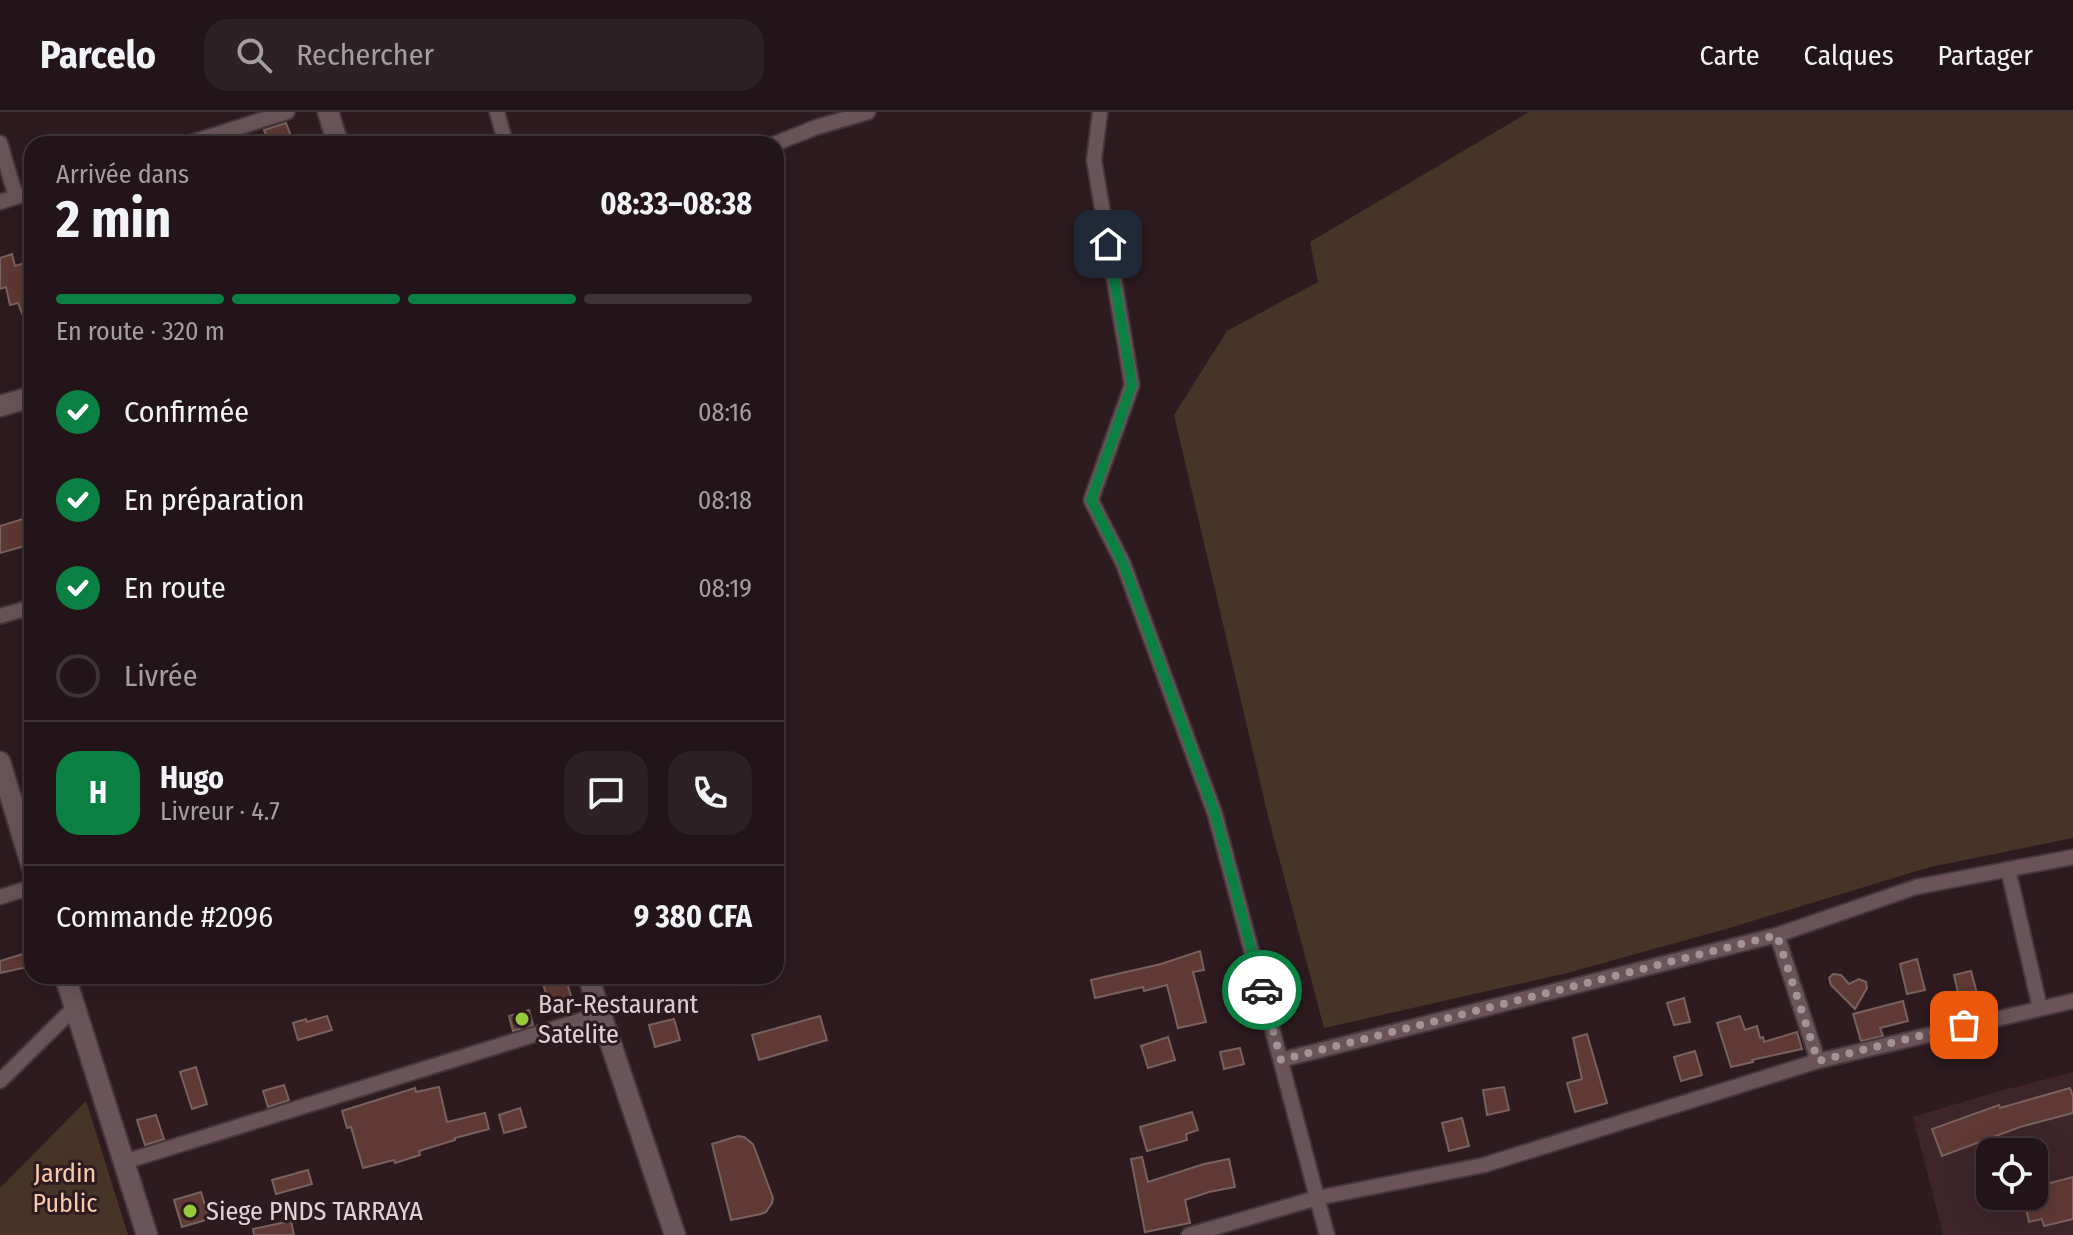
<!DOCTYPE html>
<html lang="fr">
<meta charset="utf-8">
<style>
:root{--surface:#221418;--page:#2e2125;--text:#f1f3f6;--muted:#a29ea2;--line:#3f3337;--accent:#0b8043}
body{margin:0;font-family:"Fira Sans Condensed",sans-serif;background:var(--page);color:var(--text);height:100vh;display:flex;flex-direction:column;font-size:30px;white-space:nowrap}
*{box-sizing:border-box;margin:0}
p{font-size:26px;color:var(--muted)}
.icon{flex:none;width:44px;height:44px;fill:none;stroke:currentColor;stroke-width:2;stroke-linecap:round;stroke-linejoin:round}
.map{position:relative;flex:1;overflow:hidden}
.drawer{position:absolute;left:24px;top:24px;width:760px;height:848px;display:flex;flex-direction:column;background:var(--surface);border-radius:24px;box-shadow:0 8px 32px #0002,0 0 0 2px var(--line)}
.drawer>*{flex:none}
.controls{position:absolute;left:1976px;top:1026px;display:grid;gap:16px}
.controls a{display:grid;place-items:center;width:72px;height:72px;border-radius:16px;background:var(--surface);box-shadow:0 8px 32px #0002,0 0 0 2px var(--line);font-size:40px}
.pin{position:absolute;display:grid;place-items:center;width:68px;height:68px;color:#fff;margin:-34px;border-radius:16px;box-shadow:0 4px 12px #0006}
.courier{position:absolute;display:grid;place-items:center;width:80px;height:80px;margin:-40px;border:6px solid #0b8043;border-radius:50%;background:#fff;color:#222;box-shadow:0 2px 10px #0007}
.summary em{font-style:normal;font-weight:700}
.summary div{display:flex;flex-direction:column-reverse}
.summary{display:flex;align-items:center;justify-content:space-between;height:136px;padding:0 32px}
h1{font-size:52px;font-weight:700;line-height:60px}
.bar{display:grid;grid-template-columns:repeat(4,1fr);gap:12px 8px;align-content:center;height:96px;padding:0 32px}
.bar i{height:10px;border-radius:6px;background:var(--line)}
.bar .on{background:var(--accent)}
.bar p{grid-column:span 4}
.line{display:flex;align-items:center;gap:20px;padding:0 32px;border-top:2px solid var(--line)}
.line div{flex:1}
.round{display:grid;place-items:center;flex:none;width:84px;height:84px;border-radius:24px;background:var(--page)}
ol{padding:0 32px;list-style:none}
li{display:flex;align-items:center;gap:24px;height:88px}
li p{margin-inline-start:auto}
li .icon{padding:8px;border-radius:50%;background:var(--accent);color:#fff;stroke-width:4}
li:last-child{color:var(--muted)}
li i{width:44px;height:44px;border:4px solid var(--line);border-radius:50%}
header{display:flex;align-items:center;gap:48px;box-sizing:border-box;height:112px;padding:0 40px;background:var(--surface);border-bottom:2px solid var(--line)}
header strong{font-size:38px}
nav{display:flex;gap:44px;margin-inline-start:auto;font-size:28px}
.search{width:560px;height:72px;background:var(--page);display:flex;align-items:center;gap:20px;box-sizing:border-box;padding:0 28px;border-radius:24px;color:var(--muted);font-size:30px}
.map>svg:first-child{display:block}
.built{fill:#3d252a;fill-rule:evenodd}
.green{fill:#483427}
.building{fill:#5f3934;stroke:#78625e;stroke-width:2}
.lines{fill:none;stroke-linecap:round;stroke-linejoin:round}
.street-casing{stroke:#46373b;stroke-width:18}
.secondary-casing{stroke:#46373b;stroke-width:24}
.street{stroke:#6a5459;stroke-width:14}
.secondary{stroke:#6a5459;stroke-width:20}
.done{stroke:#a29396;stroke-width:8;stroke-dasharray:0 14.4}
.route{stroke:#0b8043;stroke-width:10}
.poi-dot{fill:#96cc3a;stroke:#2e1b20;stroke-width:3}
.labels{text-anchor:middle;stroke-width:6;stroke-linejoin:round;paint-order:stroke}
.poi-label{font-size:26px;fill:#e1d3d6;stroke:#2e1b20;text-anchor:start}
.park-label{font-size:26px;fill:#f9c9ab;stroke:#2e1b20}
</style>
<header>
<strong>Parcelo</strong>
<div class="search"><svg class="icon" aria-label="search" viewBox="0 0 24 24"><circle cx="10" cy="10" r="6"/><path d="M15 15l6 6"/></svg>Rechercher</div>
<nav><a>Carte</a><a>Calques</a><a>Partager</a></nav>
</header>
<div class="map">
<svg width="2073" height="1123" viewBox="0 0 2073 1123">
<rect width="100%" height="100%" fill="#2e1b20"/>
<!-- built -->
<path class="built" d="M2073,960V1123H1943L1913,1005L1996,980ZM1990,1040H2034V1084H1990Z"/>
<!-- green -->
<g class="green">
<path d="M1529,0H2073V726L1930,755L1726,817L1567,861L1324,916L1269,708L1174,303L1227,219L1318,170L1310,130Z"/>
<path d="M86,989L128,1123H0V1076Z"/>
</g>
<!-- building -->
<g class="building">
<path d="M286,11L291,24L270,32L264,18Z"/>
<path d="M12,142L15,154L32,149V167L26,169L32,197V222H30L18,191L10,193L6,175L0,177V146Z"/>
<path d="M26,406L32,432L0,441V414Z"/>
<path d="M32,839V854L0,861V849Z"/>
<path d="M1200,839L1204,858L1193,860L1206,910L1178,916L1167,873L1144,879L1143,875L1095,886L1091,868L1161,852Z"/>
<path d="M1917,847L1925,878L1907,882L1900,852Z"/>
<path d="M1971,859L1978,885L1960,889L1954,863Z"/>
<path d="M1833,862L1841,863L1849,872L1859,867L1866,870L1867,876L1855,897L1831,873L1829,866Z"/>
<path d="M559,864H565L574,894L552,901L542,869Z"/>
<path d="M1684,886L1690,910L1674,913L1667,891Z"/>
<path d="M1903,889L1908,909L1880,916L1883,924L1861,929L1853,902Z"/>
<path d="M529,898L533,913L513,919L509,904Z"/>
<path d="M327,904L332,918L298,928L293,911L306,907L307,910Z"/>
<path d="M820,904L827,928L759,948L752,923Z"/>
<path d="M1740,904L1745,918L1757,914L1760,926L1763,925L1764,930L1797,920L1802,937L1752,948L1753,950L1731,955L1717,911Z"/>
<path d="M674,907L680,928L655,935L649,913Z"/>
<path d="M1587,922L1607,991L1575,1000L1567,971L1582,967L1573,926Z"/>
<path d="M1168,925L1175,948L1148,956L1141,934Z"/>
<path d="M1240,936L1244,952L1224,957L1220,940Z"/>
<path d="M1695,939L1702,963L1681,969L1674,945Z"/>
<path d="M196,955L207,992L192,997L180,960Z"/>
<path d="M284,973L289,988L268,995L263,979Z"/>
<path d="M439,975L447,1010L485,1001L489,1017L455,1026V1028L419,1039L420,1043L395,1051L394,1048L363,1056L351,1015L347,1016L342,999L415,976L416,980Z"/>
<path d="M1504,975L1509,998L1487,1003L1483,978Z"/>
<path d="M2070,976L2073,985V1001L2020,1015L1942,1044L1932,1017L1999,993L2000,996Z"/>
<path d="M520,996L526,1015L504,1021L499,1003Z"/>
<path d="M1192,1000L1198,1018L1186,1022L1187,1028L1147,1039L1140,1015Z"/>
<path d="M156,1003L164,1027L145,1033L137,1008Z"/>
<path d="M1462,1006L1469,1034L1449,1039L1442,1011Z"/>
<path d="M738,1024L744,1025L753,1032L773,1086L772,1091L766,1100L761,1102L731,1108L712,1032Z"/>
<path d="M1142,1045L1148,1070L1204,1052L1229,1047L1235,1075L1209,1080L1185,1088L1190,1111L1145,1120L1131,1047Z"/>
<path d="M308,1058L312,1072L276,1082L272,1068Z"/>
<path d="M2073,1065V1107L2044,1114L2042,1107L2029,1110L2025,1092L2039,1088L2035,1075Z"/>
<path d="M201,1080L209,1107L182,1115L174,1088Z"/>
<path d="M291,1109L294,1123H254L253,1117Z"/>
</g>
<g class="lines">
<!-- street casing -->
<g class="street-casing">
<g id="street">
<path d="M497,0L506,32"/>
<path d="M1100,0L1094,48L1132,273L1091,388L1123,451L1215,702L1327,1123"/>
<path d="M0,31L16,85"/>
<path d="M186,32L287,0"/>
<path d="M774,32L817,15L868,0"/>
<path d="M0,90L32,80"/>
<path d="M0,504L32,495"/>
<path d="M2008,757L2040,896"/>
<path d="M0,785L32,775"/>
<path d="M1777,823L1818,949"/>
<path d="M1281,948L1777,823L1916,775L2073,745"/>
<path d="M0,969L75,895"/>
<path d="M124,1050L601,902"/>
<path d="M1189,1123L1317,1086L1484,1053L1818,949L2073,889"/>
</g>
</g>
<!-- secondary casing -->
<g class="secondary-casing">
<g id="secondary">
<path d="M328,0L338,32"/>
<path d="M0,294L32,285"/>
<path d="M0,650L32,755"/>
<path d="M65,864L147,1123"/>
<path d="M588,864L675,1123"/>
</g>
</g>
<!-- street -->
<use href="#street" class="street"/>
<!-- secondary -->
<use href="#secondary" class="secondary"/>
</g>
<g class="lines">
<!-- done -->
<path class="done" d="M1262,878L1281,948L1777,823L1818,949L1964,913"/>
<!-- route -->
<path class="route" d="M1108,132L1132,273L1091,388L1123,451L1215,702L1262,878"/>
</g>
<!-- markers -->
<g class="poi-dot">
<circle cx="522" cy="907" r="8"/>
<circle cx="190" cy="1099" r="8"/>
</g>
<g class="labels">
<!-- poi labels -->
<g class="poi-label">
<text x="538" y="901">Bar-Restaurant<tspan x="538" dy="30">Satelite</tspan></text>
<text x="206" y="1108">Siege PNDS TARRAYA</text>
</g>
<!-- park labels -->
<g class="park-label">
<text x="65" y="1070">Jardin<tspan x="65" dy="30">Public</tspan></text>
</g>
</g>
</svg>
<div class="controls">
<a><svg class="icon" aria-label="locate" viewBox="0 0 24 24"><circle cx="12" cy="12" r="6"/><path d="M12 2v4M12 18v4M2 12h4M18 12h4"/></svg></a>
</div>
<div class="pin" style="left:1964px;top:913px;background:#ea580c"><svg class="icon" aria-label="bag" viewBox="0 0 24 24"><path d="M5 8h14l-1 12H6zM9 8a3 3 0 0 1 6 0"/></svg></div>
<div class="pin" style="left:1108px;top:132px;background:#1f2937"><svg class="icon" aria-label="home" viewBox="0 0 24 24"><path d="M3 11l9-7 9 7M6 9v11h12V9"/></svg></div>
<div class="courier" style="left:1262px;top:878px"><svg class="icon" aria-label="car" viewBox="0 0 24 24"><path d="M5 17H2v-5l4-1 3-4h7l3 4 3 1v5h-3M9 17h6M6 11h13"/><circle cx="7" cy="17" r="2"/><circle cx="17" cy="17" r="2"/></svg></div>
<section class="drawer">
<div class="summary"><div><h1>2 min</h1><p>Arrivée dans</p></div><em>08:33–08:38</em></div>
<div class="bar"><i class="on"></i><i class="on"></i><i class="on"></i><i></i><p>En route · 320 m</p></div>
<ol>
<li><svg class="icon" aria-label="check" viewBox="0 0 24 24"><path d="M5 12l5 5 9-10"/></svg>Confirmée<p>08:16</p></li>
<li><svg class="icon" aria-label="check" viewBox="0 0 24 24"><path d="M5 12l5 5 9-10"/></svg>En préparation<p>08:18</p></li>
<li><svg class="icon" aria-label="check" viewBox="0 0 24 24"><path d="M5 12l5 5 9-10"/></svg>En route<p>08:19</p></li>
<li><i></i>Livrée</li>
</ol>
<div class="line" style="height:144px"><b class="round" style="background:var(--accent);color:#fff">H</b><div><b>Hugo</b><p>Livreur · 4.7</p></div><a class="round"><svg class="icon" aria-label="chat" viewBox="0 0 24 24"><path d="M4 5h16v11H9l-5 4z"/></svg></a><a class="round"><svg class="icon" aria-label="phone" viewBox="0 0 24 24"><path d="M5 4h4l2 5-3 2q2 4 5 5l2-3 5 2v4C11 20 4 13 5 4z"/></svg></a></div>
<div class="line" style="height:104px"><div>Commande #2096</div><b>9 380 CFA</b></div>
</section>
</div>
